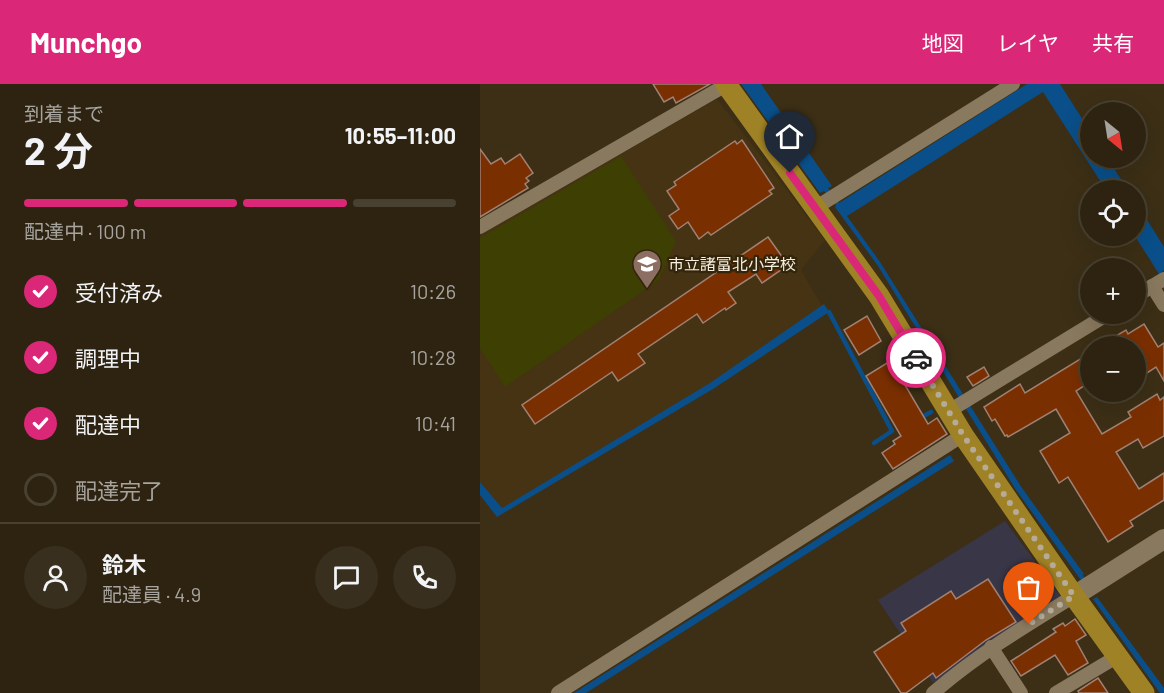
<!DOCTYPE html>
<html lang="ja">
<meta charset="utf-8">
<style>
:root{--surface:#2d2310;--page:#392f1e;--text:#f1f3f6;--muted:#a7a49f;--line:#484030;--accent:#db2777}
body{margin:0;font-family:Barlow,"Noto Sans JP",sans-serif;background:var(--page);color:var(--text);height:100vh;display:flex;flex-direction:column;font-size:22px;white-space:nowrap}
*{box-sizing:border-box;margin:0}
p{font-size:20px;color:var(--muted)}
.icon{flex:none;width:33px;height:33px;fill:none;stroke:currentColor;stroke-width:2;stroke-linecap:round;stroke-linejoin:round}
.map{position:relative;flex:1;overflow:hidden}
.panel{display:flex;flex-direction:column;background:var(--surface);width:480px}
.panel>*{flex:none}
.needle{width:39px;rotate:150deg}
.fabs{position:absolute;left:600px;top:18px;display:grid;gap:12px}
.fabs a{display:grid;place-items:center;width:66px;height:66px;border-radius:50%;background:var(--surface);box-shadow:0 6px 24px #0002,0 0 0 2px var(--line);font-size:30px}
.pin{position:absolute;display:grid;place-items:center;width:51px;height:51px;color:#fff;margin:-62px -26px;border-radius:50% 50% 50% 0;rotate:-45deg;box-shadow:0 0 6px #0007}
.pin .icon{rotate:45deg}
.courier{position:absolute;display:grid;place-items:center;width:60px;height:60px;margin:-30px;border:4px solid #db2777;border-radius:50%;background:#fff;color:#222;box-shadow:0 2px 8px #0007}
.summary em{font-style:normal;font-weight:700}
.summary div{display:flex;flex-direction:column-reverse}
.summary{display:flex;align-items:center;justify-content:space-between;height:102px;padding:0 24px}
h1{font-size:39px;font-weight:700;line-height:45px}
.bar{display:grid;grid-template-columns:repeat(4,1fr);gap:9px 6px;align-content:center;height:72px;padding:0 24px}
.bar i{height:8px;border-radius:4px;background:var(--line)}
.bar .current{background:var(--accent)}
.bar p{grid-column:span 4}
.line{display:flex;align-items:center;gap:15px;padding:0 24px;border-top:2px solid var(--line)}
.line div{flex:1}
.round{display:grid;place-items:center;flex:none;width:63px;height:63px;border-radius:32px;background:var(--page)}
ol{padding:0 24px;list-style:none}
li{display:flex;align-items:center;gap:18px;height:66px}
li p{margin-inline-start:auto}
li .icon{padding:6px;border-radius:50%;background:var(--accent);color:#fff;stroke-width:4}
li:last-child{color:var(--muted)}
li i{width:33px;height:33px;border:3px solid var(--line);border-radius:50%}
header{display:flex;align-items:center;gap:36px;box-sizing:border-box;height:84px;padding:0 30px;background:var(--accent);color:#fff}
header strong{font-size:28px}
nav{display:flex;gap:33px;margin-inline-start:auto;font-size:21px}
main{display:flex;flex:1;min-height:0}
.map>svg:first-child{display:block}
.built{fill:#453313}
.industrial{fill:#393647}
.green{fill:#3e3f03}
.water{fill:#0a4f89}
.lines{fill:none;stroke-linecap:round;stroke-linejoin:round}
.stream{stroke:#0a4f89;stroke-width:4.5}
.building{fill:#7a2f00;stroke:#a08173;stroke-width:1.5}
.street{stroke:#89795e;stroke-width:14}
.secondary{stroke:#89795e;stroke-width:20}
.primary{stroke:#a08226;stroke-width:21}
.done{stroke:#b6ab99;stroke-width:6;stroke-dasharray:0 10.8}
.route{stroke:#db2777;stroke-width:8}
.labels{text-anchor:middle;stroke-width:4.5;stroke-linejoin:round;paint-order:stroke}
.poi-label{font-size:16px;fill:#f7eedf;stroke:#32250b;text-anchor:start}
</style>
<header>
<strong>Munchgo</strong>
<nav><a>地図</a><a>レイヤ</a><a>共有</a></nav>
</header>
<main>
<section class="panel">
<div class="summary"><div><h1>2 分</h1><p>到着まで</p></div><em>10:55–11:00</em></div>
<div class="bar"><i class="current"></i><i class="current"></i><i class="current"></i><i></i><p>配達中 · 100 m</p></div>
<ol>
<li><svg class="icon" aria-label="check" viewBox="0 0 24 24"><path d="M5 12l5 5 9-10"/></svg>受付済み<p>10:26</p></li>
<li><svg class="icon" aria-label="check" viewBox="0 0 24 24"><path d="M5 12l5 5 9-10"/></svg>調理中<p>10:28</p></li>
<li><svg class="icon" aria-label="check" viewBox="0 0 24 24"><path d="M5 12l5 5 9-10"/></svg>配達中<p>10:41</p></li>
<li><i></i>配達完了</li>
</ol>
<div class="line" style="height:108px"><a class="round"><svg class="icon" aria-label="person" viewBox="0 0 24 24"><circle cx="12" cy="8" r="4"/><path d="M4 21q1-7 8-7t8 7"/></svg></a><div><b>鈴木</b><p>配達員 · 4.9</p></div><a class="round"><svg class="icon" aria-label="chat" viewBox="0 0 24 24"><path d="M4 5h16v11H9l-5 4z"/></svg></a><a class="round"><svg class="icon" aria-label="phone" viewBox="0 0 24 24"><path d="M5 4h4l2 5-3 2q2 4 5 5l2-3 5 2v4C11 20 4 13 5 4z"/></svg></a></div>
</section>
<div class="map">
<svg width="684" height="609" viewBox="0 0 684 609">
<rect width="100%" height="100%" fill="#3c2f16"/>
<!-- built -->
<path class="built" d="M237,15L345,156L321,186L345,227L230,302L19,429L0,405V151Z"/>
<!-- industrial -->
<path class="industrial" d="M525,437L582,514L453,599L398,516Z"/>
<!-- green -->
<path class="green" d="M141,72L196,157L179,196L25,303L0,264V154Z"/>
<!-- water -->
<g class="water">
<path d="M261,0H281L352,102L348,104L359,119L547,0H580L610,47V74H627L648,106H626L563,8L367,132L400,178L542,404L604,490L598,492L536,406L398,182L355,123L356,121L344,107L340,109Z"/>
<path d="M656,118L684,163V186L679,190L655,152Z"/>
<path d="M344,220L349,228L233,305L17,433L0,411V398L22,424L230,299Z"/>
<path d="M470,371L474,377L106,609H94Z"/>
<path d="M617,513L684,604V609H680L613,515Z"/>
</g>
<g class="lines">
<!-- stream -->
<g class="stream">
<path d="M349,228L412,347L394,359"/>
<path d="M440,334L451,328"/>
<path d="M600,491L606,499"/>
</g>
</g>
<!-- building -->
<g class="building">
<path d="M173,0H230L196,19L193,13L184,18Z"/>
<path d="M262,56L294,104L289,107L292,110L231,151L228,148L219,155L208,138L198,145L189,132L199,125L187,107L196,101L194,98L255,57L257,60Z"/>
<path d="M0,65L11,80L21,74L25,80L40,70L53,89L46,94L49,97L45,100L48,104L0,133Z"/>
<path d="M288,153L308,181L282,199L276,190L248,208L256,219L246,226L245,224L223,239L217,230L158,270L165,279L138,297L132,288L55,340L42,321Z"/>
<path d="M387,232L401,257L379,271L364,246Z"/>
<path d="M664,240L678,263L684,259V297L676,283L656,296V262H619L646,246L648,250Z"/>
<path d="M610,269V298L596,307L622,350L651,333L648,328L677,310L680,316L684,313V352L663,364L658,355L636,368L659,405L684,389V416L650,437L653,442L628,458L588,393L579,399L560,367L590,349L576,325L528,353L527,351L525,352L515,335L512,337L504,323L540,300L545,309Z"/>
<path d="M420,271L429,286L424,289L427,293L422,296L448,340L457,334L467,350L413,385L402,369L415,360L413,357L421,352L386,292Z"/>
<path d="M504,283L509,292L493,302L487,293Z"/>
<path d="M508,495L536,538L506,556L456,594L453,589L426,609H421L394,568L426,547L421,539L471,507L476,515Z"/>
<path d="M595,535L606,551L596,557L608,579L588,591L575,571L541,592L531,577L576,548L573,545L583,539L585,542Z"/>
<path d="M618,594L628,609H599L598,607Z"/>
</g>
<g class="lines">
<!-- street -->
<g class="street">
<path d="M335,124L533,0"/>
<path d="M0,143L246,1"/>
<path d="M672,202L684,221"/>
<path d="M656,212L684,195"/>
<path d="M469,327L628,230"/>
<path d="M511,563L541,609"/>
<path d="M78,609L483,351"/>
<path d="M453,609C497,571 545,542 594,512"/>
<path d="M576,609L638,572"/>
</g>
<!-- secondary -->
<path class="secondary" d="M594,512L684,455"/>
<!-- primary -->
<path class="primary" d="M246,0L399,212L483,351L594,512L664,609"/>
</g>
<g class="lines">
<!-- done -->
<path class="done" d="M436,274L483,351L594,512L549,540"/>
<!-- route -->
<path class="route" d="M310,89L399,212L436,274"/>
</g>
<!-- icons -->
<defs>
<g id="school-pin" transform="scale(1.5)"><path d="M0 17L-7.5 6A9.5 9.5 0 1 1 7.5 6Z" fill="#8d6e63" stroke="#32250b"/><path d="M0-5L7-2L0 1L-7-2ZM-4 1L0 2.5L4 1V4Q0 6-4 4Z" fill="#fff"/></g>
</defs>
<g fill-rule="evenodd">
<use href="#school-pin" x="167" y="180"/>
</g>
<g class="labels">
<!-- poi labels -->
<g class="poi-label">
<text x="188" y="186">市立諸富北小学校</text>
</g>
</g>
</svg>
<div class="fabs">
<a><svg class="needle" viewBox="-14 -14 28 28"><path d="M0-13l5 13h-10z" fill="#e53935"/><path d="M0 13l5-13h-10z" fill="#a7a49f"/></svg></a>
<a><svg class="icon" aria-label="locate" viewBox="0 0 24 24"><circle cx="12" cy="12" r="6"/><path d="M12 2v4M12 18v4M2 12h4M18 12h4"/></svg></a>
<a>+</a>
<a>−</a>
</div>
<div class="pin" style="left:549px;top:540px;background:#ea580c"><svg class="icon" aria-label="bag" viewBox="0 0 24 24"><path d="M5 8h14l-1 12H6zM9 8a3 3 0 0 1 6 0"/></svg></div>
<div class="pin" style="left:310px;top:89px;background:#1f2937"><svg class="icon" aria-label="home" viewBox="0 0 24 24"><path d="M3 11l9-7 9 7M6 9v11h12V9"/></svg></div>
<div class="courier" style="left:436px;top:274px"><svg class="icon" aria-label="car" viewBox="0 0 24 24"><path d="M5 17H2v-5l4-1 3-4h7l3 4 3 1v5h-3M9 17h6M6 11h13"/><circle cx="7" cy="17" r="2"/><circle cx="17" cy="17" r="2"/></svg></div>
</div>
</main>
